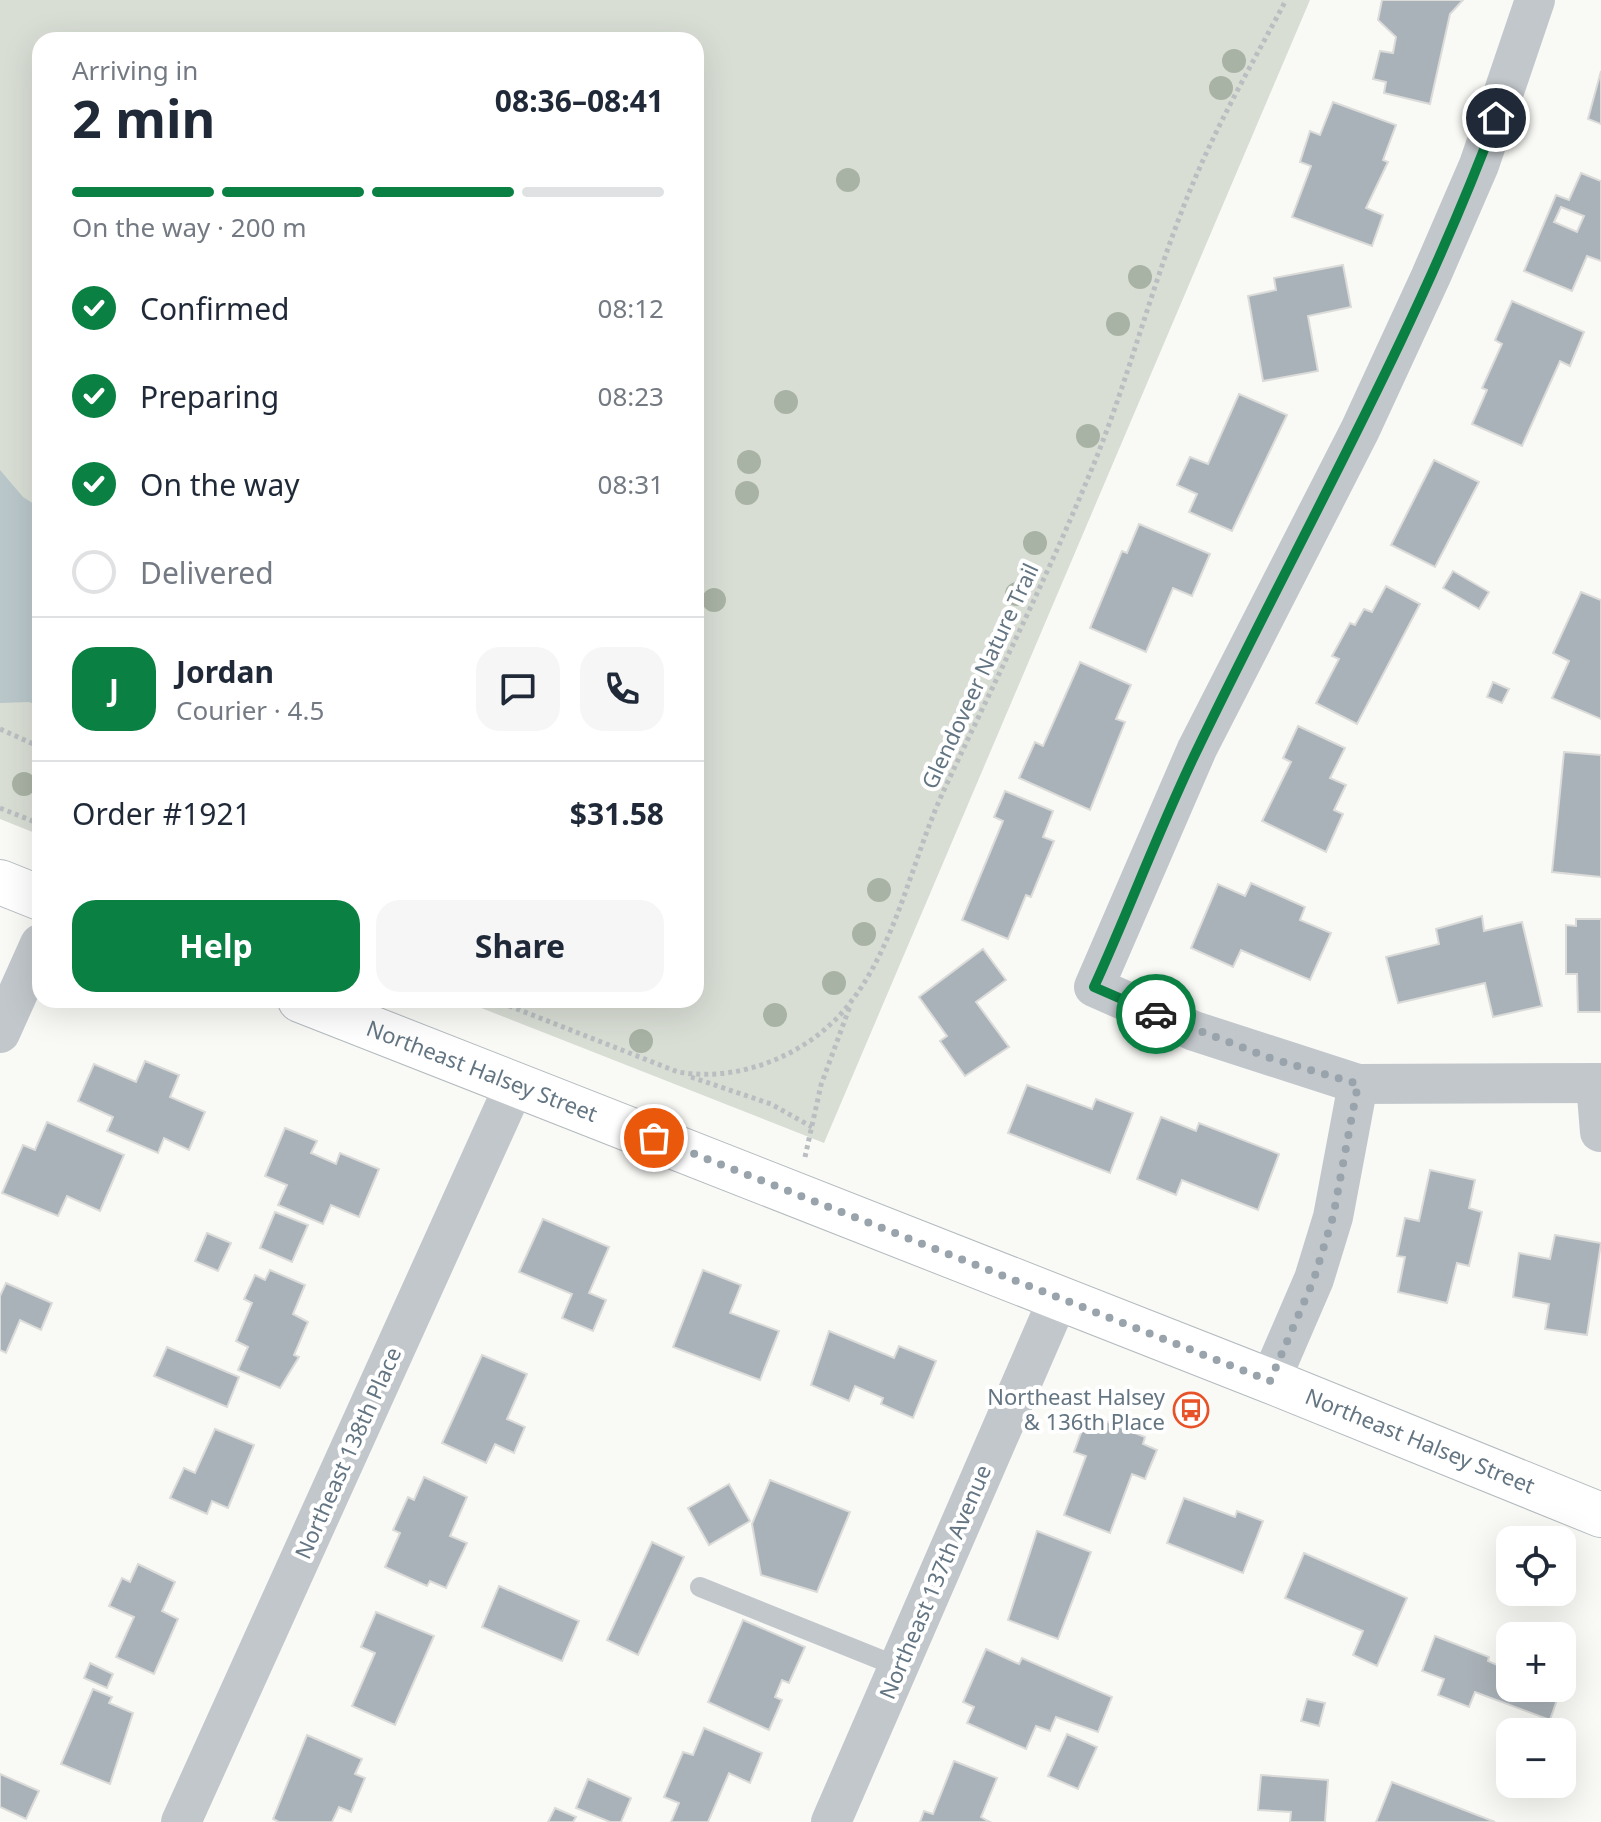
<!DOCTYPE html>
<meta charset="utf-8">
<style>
:root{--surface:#fff;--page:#f6f6f7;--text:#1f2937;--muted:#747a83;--line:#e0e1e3;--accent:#0b8043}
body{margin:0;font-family:"Noto Sans",sans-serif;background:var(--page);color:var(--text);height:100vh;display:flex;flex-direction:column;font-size:30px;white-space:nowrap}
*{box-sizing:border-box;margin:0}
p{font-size:26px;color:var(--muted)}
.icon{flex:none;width:44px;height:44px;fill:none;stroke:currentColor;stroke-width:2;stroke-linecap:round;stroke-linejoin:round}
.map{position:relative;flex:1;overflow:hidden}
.side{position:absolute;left:32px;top:32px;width:672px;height:976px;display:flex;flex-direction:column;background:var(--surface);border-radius:24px;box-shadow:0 8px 32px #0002}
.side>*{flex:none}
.controls{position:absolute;left:1496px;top:1526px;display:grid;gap:16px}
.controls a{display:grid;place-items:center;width:80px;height:80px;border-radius:16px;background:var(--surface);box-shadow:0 8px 32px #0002;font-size:40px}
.pin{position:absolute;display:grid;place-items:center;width:68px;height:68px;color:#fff;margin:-34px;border:4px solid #fff;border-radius:50%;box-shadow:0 2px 8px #0007}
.courier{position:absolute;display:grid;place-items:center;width:80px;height:80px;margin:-40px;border:6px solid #0b8043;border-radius:50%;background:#fff;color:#222;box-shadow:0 2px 10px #0007}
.headline em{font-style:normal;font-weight:700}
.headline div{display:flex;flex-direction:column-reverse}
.headline{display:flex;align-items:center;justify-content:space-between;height:136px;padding:0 40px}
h1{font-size:52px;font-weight:700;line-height:60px}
.bar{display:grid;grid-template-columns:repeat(4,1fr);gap:12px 8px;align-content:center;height:96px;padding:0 40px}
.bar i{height:10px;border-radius:6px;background:var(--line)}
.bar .on{background:var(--accent)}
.bar p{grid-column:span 4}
.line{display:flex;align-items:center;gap:20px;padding:0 40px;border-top:2px solid var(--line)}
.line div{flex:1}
.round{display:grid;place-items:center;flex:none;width:84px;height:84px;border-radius:24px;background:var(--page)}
ol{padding:0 40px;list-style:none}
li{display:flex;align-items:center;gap:24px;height:88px}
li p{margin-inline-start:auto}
li .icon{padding:8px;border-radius:50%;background:var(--accent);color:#fff;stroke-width:4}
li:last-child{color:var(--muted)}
li i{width:44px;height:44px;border:4px solid var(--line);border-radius:50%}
.cta{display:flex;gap:16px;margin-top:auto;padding:16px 40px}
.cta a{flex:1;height:92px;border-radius:24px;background:var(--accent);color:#fff;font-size:32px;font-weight:700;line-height:92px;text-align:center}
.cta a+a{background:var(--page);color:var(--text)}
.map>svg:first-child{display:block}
.green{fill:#d9ded5}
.water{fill:#b9c6ca}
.building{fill:#a9b2b8;stroke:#dbdbd9;stroke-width:2;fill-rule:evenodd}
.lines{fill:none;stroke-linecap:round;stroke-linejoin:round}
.secondary-casing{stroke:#b4bbbf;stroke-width:46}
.path{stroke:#babec1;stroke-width:5;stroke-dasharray:4 4;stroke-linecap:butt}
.lane{stroke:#c2c7cb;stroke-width:20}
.street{stroke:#c2c7cb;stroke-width:40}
.secondary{stroke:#fff;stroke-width:44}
.tree{fill:#a9b3a5}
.done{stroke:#98a3ab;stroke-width:8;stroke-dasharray:0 14.4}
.route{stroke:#0b8043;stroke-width:10}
.labels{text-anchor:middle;stroke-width:8;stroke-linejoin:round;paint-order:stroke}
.street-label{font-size:22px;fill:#637582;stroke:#fff}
.poi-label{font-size:22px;fill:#637582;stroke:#fff;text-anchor:end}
</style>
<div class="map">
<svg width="1601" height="1822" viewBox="0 0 1601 1822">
<rect width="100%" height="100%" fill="#f9f9f6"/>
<!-- green -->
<path class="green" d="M0,0H1310L824,1143L461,1000H696V40H40V835L0,819Z"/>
<!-- water -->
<path class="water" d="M0,470L23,497L40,508V706L29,702L0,703Z"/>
<!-- building -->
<g class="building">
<path d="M1382,0H1463L1450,14L1430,104L1384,93L1386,82L1373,79L1380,51L1393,53L1396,37L1378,20Z"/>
<path d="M1601,71V124L1588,119Z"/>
<path d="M1333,102L1396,125L1383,160L1388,162L1366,208L1383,215L1372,246L1292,217L1311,166L1300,162L1310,131L1320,135Z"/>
<path d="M1581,173L1601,181V261L1587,256L1572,291L1524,271L1556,195L1569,200ZM1561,207L1584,216L1577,232L1554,222Z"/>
<path d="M1343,265L1351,307L1308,316L1318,371L1263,381L1248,296L1276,290L1274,278Z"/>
<path d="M1512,301L1584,332L1570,366L1560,361L1522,446L1472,424L1487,390L1482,388L1502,344L1495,340Z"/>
<path d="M1239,394L1287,415L1232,531L1189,512L1197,494L1177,485L1190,457L1208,464Z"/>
<path d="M1434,460L1479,482L1435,567L1391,545Z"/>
<path d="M1139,524L1210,554L1192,596L1173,588L1146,652L1090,628L1122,551L1127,553Z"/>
<path d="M1453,571L1489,592L1479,609L1443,588Z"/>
<path d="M1386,586L1420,604L1357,724L1316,703L1339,659L1332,656L1350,623L1355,625L1364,609L1372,612Z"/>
<path d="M1581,592L1601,600V719L1552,698L1569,661L1553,653Z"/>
<path d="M1080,662L1131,685L1116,719L1125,722L1090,810L1019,778L1035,742L1043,746Z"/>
<path d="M1493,682L1509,689L1502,703L1487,697Z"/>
<path d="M1298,726L1345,748L1330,778L1346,785L1334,810L1343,814L1326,852L1262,821L1291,762L1283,758Z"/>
<path d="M1564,752L1601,755V877L1552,872Z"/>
<path d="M1005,791L1053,811L1043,837L1054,841L1031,897L1026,895L1008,939L962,920L1003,821L994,817Z"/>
<path d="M1251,883L1305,907L1300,920L1331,933L1310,980L1241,950L1233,967L1191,948L1218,884L1245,896Z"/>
<path d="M1482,916L1484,931L1522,922L1542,1006L1493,1017L1485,983L1398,1003L1386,957L1439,944L1436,929Z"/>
<path d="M1576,919H1601V1012H1578L1577,974H1566V925L1576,926Z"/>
<path d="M983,949L1006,980L976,1002L1009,1047L965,1076L940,1041L947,1036L919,997Z"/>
<path d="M145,1061L179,1075L170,1097L205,1112L189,1150L164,1138L158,1153L107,1131L113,1117L78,1101L94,1064L136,1082Z"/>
<path d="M1027,1085L1092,1109L1096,1099L1133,1113L1110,1173L1008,1133Z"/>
<path d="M1161,1117L1196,1131L1199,1123L1279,1154L1258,1210L1182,1180L1176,1195L1137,1179Z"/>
<path d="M47,1122L124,1155L100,1211L67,1196L58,1216L2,1193L23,1145L35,1150Z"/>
<path d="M285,1128L317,1141L311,1153L336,1164L340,1153L379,1169L359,1217L331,1205L323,1224L278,1205L287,1185L265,1176Z"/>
<path d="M1430,1170L1475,1180L1469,1208L1482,1212L1469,1266L1457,1263L1447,1303L1398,1292L1405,1257L1397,1256L1405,1218L1419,1221Z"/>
<path d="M275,1212L308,1225L292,1262L260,1248Z"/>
<path d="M543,1219L609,1247L589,1293L606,1300L593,1331L562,1318L572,1294L519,1272Z"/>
<path d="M207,1233L231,1243L218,1271L195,1261Z"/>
<path d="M1555,1235L1601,1243L1587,1335L1545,1329L1549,1304L1513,1297L1519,1253L1550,1259Z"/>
<path d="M270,1270L305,1285L293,1314L308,1322L294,1355L299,1357L280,1388L238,1370L248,1347L236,1341L252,1303L244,1299L255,1275L265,1280Z"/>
<path d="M703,1270L741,1285L730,1313L779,1331L760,1380L673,1347Z"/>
<path d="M6,1283L52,1303L41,1330L20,1320L6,1353L0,1350V1296Z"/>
<path d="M829,1331L894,1358L899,1346L936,1361L913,1418L881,1404L883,1398L855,1386L849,1401L811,1385Z"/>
<path d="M167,1347L239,1377L227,1407L154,1376Z"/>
<path d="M482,1355L527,1374L507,1419L525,1427L514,1453L495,1444L486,1463L442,1443Z"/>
<path d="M1088,1414L1145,1437L1143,1444L1157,1450L1145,1479L1132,1474L1110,1533L1064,1515L1086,1456L1074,1452Z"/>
<path d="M215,1429L254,1445L228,1508L212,1501L207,1514L170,1498L184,1468L195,1473Z"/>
<path d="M424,1477L467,1497L450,1536L467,1543L446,1588L430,1581L427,1586L385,1567L400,1533L393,1530L408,1497L414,1500Z"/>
<path d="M770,1480L850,1512L817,1592L761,1575L752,1524Z"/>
<path d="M729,1484L750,1521L709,1545L688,1508Z"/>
<path d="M1184,1498L1235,1517L1237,1511L1263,1521L1243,1573L1167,1543Z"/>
<path d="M1037,1531L1091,1552L1058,1639L1008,1620Z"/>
<path d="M652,1542L684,1557L638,1655L607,1640Z"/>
<path d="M1304,1553L1407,1598L1377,1666L1353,1655L1363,1631L1285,1598Z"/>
<path d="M138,1564L175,1582L162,1611L178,1619L154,1674L116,1657L134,1617L109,1606L122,1578L130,1582Z"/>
<path d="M499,1586L579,1621L562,1661L482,1627Z"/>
<path d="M376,1612L434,1636L395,1725L352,1706L375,1653L361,1647Z"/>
<path d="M743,1620L805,1647L789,1683L782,1680L775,1697L782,1700L769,1730L708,1702Z"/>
<path d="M1435,1636L1489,1657L1488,1661L1497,1665L1503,1649L1510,1652V1688H1561L1550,1720L1475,1692L1469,1707L1438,1695L1444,1679L1422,1671Z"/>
<path d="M986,1649L1019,1664L1022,1658L1112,1697L1098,1732L1056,1717L1050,1731L1036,1726L1026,1749L967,1723L974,1707L963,1702Z"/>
<path d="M90,1663L113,1674L107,1688L84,1678Z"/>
<path d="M93,1689L112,1697L109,1703L133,1713L110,1784L61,1764Z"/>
<path d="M1307,1699L1325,1703L1319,1726L1301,1721Z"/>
<path d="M704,1728L762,1753L750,1783L729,1773L708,1822H671L679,1803L664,1797L683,1752L693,1755Z"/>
<path d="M1067,1734L1097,1747L1078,1789L1048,1776Z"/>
<path d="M307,1735L362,1759L355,1774L365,1778L351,1812L339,1807L332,1822H279L273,1819Z"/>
<path d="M954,1761L997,1778L981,1817L990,1822H920L924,1811L933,1814Z"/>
<path d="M0,1774L39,1791L26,1819L0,1807Z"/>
<path d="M1261,1775L1328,1780L1325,1822H1290L1291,1812L1258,1810Z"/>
<path d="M588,1779L631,1798L621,1822H610L576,1808Z"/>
<path d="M1392,1782L1495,1822H1376Z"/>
<path d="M555,1808L576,1817L573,1822H548Z"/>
</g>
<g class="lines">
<!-- secondary casing -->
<g class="secondary-casing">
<g id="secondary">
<path d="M0,882L40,898"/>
<path d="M300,1000L1270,1381L1601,1515"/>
</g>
</g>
<!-- path -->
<g class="path">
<path d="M0,729L40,747"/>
<path d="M0,808L40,824"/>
<path d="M494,1000L678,1072C740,1083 811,1054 850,1003C897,943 912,859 944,790C992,687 1044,584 1088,478C1131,377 1155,268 1200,167C1225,110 1257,55 1286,0"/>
<path d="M691,1077L771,1104L812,1127"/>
<path d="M805,1157L821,1085L850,1006"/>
</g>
<!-- lane -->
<path class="lane" d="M700,1587L899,1667"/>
<!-- street -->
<g class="street">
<path d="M1535,0L1479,165L1431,276L1360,430L1197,749L1094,987L1194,1031L1358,1084L1601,1083"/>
<path d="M0,1033L40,944"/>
<path d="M1596,1083L1600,1132"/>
<path d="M1270,1381L1314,1279L1333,1217L1358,1084"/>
<path d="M181,1822L515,1084"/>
<path d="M831,1822L1059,1297"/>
</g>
<!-- secondary -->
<use href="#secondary" class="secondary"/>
</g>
<!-- trees -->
<g class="tree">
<circle cx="1234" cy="61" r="12"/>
<circle cx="1221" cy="88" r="12"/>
<circle cx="848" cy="180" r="12"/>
<circle cx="1140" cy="277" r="12"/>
<circle cx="1118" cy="324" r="12"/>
<circle cx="786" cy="402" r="12"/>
<circle cx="1088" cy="436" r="12"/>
<circle cx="749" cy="462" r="12"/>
<circle cx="747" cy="493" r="12"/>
<circle cx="1035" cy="543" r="12"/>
<circle cx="1017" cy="594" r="12"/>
<circle cx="714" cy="600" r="12"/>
<circle cx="24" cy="784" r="12"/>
<circle cx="879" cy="890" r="12"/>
<circle cx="864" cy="934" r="12"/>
<circle cx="834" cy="983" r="12"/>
<circle cx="775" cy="1015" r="12"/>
<circle cx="641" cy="1041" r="12"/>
</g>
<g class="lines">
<!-- done -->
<path class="done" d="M654,1138L1270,1381L1314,1279L1333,1217L1358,1084L1270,1058L1156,1014"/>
<!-- route -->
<path class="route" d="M1156,1014L1094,987C1130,908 1160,826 1198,748C1299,538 1415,336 1496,118"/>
</g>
<!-- icons -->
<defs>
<g id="bus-ring" transform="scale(1.8)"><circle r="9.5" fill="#fff" stroke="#e85228" stroke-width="1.5"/><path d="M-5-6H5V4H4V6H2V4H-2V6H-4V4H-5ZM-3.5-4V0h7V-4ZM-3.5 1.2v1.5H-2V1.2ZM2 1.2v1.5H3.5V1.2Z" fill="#e85228"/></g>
</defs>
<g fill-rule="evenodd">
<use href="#bus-ring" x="1191" y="1410"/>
</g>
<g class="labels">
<!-- street labels -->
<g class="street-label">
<text transform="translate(980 676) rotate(-65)" y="8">Glendoveer Nature Trail</text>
<text transform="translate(482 1071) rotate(21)" y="8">Northeast Halsey Street</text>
<text transform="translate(1420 1441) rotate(22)" y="8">Northeast Halsey Street</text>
<text transform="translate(348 1453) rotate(-66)" y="8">Northeast 138th Place</text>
<text transform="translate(935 1582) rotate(-67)" y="8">Northeast 137th Avenue</text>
</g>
<!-- poi labels -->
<g class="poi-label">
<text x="1165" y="1405">Northeast Halsey<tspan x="1165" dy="25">&amp; 136th Place</tspan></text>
</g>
</g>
</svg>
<div class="controls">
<a><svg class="icon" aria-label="locate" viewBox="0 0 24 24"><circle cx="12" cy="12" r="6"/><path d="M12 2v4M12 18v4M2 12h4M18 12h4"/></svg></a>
<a>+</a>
<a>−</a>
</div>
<div class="pin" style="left:654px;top:1138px;background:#ea580c"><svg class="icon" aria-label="bag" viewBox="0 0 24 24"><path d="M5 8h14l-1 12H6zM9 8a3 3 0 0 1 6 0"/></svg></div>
<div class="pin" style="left:1496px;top:118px;background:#1f2937"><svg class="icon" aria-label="home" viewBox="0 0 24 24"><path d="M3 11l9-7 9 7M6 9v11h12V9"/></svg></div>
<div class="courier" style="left:1156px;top:1014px"><svg class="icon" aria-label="car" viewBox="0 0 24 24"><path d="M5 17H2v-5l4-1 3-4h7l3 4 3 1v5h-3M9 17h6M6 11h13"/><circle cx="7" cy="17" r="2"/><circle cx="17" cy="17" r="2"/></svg></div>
<section class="side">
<div class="headline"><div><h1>2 min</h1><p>Arriving in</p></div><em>08:36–08:41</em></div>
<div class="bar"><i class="on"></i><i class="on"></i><i class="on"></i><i></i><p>On the way · 200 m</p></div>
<ol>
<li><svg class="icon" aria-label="check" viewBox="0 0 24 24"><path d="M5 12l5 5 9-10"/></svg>Confirmed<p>08:12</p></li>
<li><svg class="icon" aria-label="check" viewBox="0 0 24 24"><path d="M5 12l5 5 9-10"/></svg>Preparing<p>08:23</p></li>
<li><svg class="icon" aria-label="check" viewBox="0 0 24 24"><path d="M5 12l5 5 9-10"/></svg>On the way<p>08:31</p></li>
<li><i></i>Delivered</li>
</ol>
<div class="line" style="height:144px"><b class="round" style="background:var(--accent);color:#fff">J</b><div><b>Jordan</b><p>Courier · 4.5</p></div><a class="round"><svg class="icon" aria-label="chat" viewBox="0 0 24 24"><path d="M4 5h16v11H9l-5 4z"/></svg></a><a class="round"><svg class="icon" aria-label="phone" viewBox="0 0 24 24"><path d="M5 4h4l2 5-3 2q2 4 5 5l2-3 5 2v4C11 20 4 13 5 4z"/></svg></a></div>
<div class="line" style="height:104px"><div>Order #1921</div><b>$31.58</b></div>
<div class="cta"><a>Help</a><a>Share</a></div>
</section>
</div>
